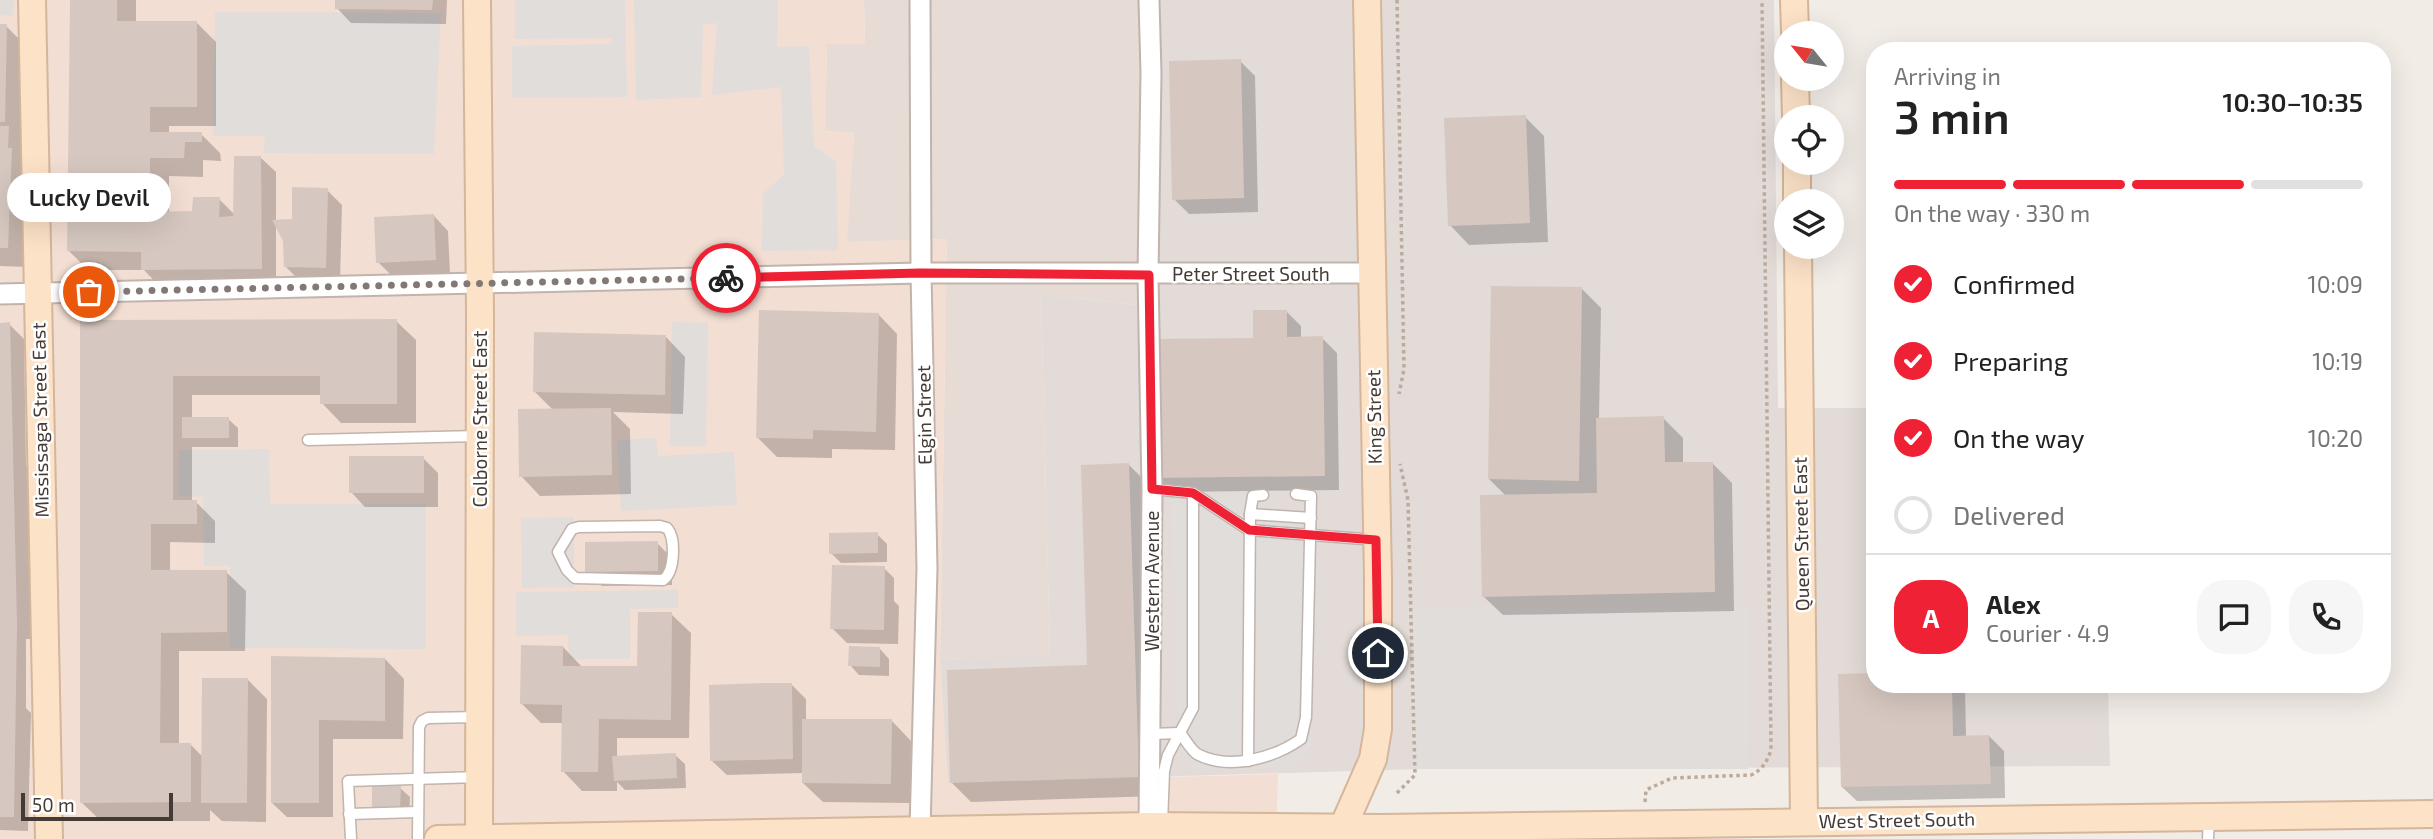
<!DOCTYPE html>
<meta charset="utf-8">
<style>
:root{--surface:#fff;--page:#f6f6f6;--text:#222;--muted:#767676;--line:#e0e0e0;--accent:#ef2134}
body{margin:0;font-family:"Exo 2",sans-serif;background:var(--page);color:var(--text);height:100vh;display:flex;flex-direction:column;font-size:26px;white-space:nowrap}
*{box-sizing:border-box;margin:0}
p{font-size:23px;color:var(--muted)}
.icon{flex:none;width:38px;height:38px;fill:none;stroke:currentColor;stroke-width:2;stroke-linecap:round;stroke-linejoin:round}
.map{position:relative;flex:1;overflow:hidden}
.side{position:absolute;left:1866px;top:42px;width:525px;height:651px;display:flex;flex-direction:column;background:var(--surface);border-radius:28px;box-shadow:0 7px 28px #0002}
.side>*{flex:none}
.needle{width:46px;rotate:300deg}
.buttons{position:absolute;left:1774px;top:21px;display:grid;gap:14px}
.buttons a{display:grid;place-items:center;width:70px;height:70px;border-radius:50%;background:var(--surface);box-shadow:0 7px 28px #0002;font-size:35px}
.scale{position:absolute;left:21px;bottom:18px;width:152px;box-sizing:border-box;padding-left:7px;border:4px solid #453b36;border-top:0;font-size:19px;line-height:24px;white-space:nowrap;color:#453b36;-webkit-text-stroke:5px #fff;paint-order:stroke}
.pin{position:absolute;display:grid;place-items:center;width:60px;height:60px;color:#fff;margin:-30px;border:4px solid #fff;border-radius:50%;box-shadow:0 2px 7px #0007}
.courier{position:absolute;display:grid;place-items:center;width:70px;height:70px;margin:-35px;border:5px solid #ef2134;border-radius:50%;background:#fff;color:#222;box-shadow:0 2px 9px #0007}
.bubble{position:absolute;height:49px;border-radius:24px;background:var(--surface);box-shadow:0 7px 28px #0002;font-size:23px;font-weight:600;line-height:49px;text-align:center}
.headline em{font-style:normal;font-weight:600}
.headline div{display:flex;flex-direction:column-reverse}
.headline{display:flex;align-items:center;justify-content:space-between;height:119px;padding:0 28px}
h1{font-size:46px;font-weight:600;line-height:52px}
.bar{display:grid;grid-template-columns:repeat(4,1fr);gap:10px 7px;align-content:center;height:84px;padding:0 28px}
.bar i{height:9px;border-radius:5px;background:var(--line)}
.bar .active{background:var(--accent)}
.bar p{grid-column:span 4}
.line{display:flex;align-items:center;gap:18px;padding:0 28px;border-top:2px solid var(--line)}
.line div{flex:1}
.round{display:grid;place-items:center;flex:none;width:74px;height:74px;border-radius:28px;background:var(--page)}
ol{padding:0 28px;list-style:none}
li{display:flex;align-items:center;gap:21px;height:77px}
li p{margin-inline-start:auto}
li .icon{padding:7px;border-radius:50%;background:var(--accent);color:#fff;stroke-width:4}
li:last-child{color:var(--muted)}
li i{width:38px;height:38px;border:4px solid var(--line);border-radius:50%}
.map>svg:first-child{display:block}
.residential{fill:#e6dcd5}
.commercial{fill:#f3ded3}
.industrial{fill:#e2dbd8}
.parking{fill:#e1dddb}
.shadow{fill:#0003}
.building{fill:#d6c8c0}
.lines{fill:none;stroke-linecap:round;stroke-linejoin:round}
.lane-casing{stroke:#c0b4ad;stroke-width:13}
.street-casing{stroke:#c0b4ad;stroke-width:23}
.secondary-casing{stroke:#d3b69b;stroke-width:30}
.path{stroke:#beaa9c;stroke-width:3.5;stroke-dasharray:3.5 3.5;stroke-linecap:butt}
.lane{stroke:#fff;stroke-width:10}
.street{stroke:#fff;stroke-width:19}
.secondary{stroke:#fce2c7;stroke-width:26}
.done{stroke:#827974;stroke-width:7;stroke-dasharray:0 12.6}
.route{stroke:#ef2134;stroke-width:9}
.labels{text-anchor:middle;stroke-width:5;stroke-linejoin:round;paint-order:stroke}
.street-label{font-size:19px;fill:#453b36;stroke:#fff}
</style>
<div class="map">
<svg width="2433" height="839" viewBox="0 0 2433 839">
<rect width="100%" height="100%" fill="#f2ece7"/>
<!-- residential -->
<path class="residential" d="M864,0H1147L1155,307L1041,294L1050,656L940,659L947,239L846,242L854,133L825,131L827,44H865Z"/>
<!-- commercial -->
<path class="commercial" d="M0,0H864L865,44H827L825,131L854,133L847,242L947,239L940,659L948,783L1278,774L1276,839H0Z"/>
<!-- industrial -->
<path class="industrial" d="M1147,0H1774L1778,408H1874V684H2108L2110,766L1419,769L948,783L940,659L1050,655L1041,294L1154,307Z"/>
<!-- parking -->
<g class="parking">
<path d="M0,0H14L13,16L0,15Z"/>
<path d="M515,0H625L627,97L512,98V46L612,44L611,38L515,39Z"/>
<path d="M634,0H778L777,47L809,46L814,146L836,162L838,250L762,251L763,194L784,174L781,87L712,95L717,23L703,24L701,97L636,100Z"/>
<path d="M215,12L441,13L434,154L264,153L265,136H213Z"/>
<path d="M672,322L708,323L706,446H670Z"/>
<path d="M656,438L658,456L734,452L737,505L621,511L617,440Z"/>
<path d="M269,449L270,504H426V649L230,648V566H204L203,497L178,496L179,450Z"/>
<path d="M1252,497L1253,522L1319,519L1311,753L1293,768L1194,769L1179,755L1171,499Z"/>
<path d="M574,517V587L522,588L521,518Z"/>
<path d="M678,590V608L630,609V659H569L568,635L516,636V592Z"/>
<path d="M1413,607H1749L1748,769H1412Z"/>
</g>
<!-- shadow -->
<g class="shadow">
<path d="M71,0H136V23H197L216,42V126H169V134H201L220,153L221,161L203,160V177L169,176V213H194L219,199L235,215L261,158L276,172V222L293,221L327,190L342,205L340,282L300,281L285,266V241L276,224V283L162,289L144,270H88L69,251Z"/>
<path d="M337,0H447L446,24L351,23L337,8Z"/>
<path d="M0,26H6L25,45L27,267L0,266Z"/>
<path d="M1240,61L1255,76L1258,212L1189,214L1174,199Z"/>
<path d="M1525,117L1544,136L1548,242L1469,245L1450,225Z"/>
<path d="M434,216L448,231L450,274L392,276L378,262Z"/>
<path d="M1582,289L1601,308L1599,419L1663,418L1683,438V464L1712,463L1732,483L1734,611L1503,615L1483,596L1507,497L1489,479Z"/>
<path d="M1286,311L1301,326V338H1322L1337,353L1339,490L1169,492L1155,477L1255,340Z"/>
<path d="M878,314L897,334L895,450L832,449V458L777,457L757,437Z"/>
<path d="M396,321L416,340V423H341L322,403V395H192V419H228L238,428V447H192V502H196L215,521V543L170,542V572H226L246,591L245,651H179V745H191L203,757L248,680L267,699L266,822L222,821L210,810V821H101L81,802L82,322Z"/>
<path d="M0,324H9L24,339L26,465L31,470L32,515H28L29,566L34,571L35,624H31V639H26V708L31,713L28,831L0,830Z"/>
<path d="M666,337L685,357L683,414L613,412L630,429L631,494L540,496L521,476L553,410L535,392Z"/>
<path d="M423,458L438,473V507H365L351,492Z"/>
<path d="M1129,465L1148,484L1158,796L971,802L952,783L1089,667Z"/>
<path d="M877,534L887,544V562L841,563L831,553Z"/>
<path d="M657,543L672,558V585L602,586L587,572Z"/>
<path d="M884,568L894,578V601L899,606L898,644L847,643L832,628Z"/>
<path d="M671,614L691,633L689,738H617V757L675,755L685,764L686,788L625,790L617,782V791H582L563,771L564,723H541L522,704L563,647L583,668H639Z"/>
<path d="M880,649L889,659V676L859,675L850,665Z"/>
<path d="M273,658L385,659L404,679L403,739H333V817H287L272,803Z"/>
<path d="M1874,674V684H1963L1965,687L1966,737L1989,736L2004,751L2005,798L1857,801L1842,787L1840,675Z"/>
<path d="M791,684L806,699V721H892L911,741L910,803L823,802L803,783L804,773L727,775L712,761Z"/>
<path d="M400,788L410,797L409,818L383,817L373,807Z"/>
</g>
<!-- building -->
<g class="building">
<path d="M70,0H117V21H197V107H150V132H202V142H185L184,158H150V212L192,211L193,197H220L219,217L233,216L234,156H261L262,269L141,270V252L67,251Z"/>
<path d="M335,0H433L432,10L335,9Z"/>
<path d="M0,24H7L5,122H0Z"/>
<path d="M1241,59L1244,198L1172,200L1169,61Z"/>
<path d="M1526,115L1530,223L1448,226L1444,118Z"/>
<path d="M0,126H9L8,148H12L8,248H0Z"/>
<path d="M292,187L328,188L326,268L284,267L283,241L272,220L292,219Z"/>
<path d="M434,214L436,260L376,263L374,217Z"/>
<path d="M1491,286L1582,287L1579,481L1488,479Z"/>
<path d="M759,310L879,313L876,432L813,430V439L756,438Z"/>
<path d="M1253,310H1287V337L1323,336L1325,476L1153,478L1151,339L1253,338Z"/>
<path d="M397,319V404H320V376H173V500H197V524H151V570H227V632L161,633L160,743H191V802L80,803V320Z"/>
<path d="M10,322L17,624L14,817H0V323Z"/>
<path d="M534,332L666,335L665,395L533,392Z"/>
<path d="M611,408L612,475L519,477L518,409Z"/>
<path d="M1664,416L1665,462H1713L1715,592L1482,597L1480,495L1597,493L1596,418Z"/>
<rect x="182" y="417" width="47" height="21"/>
<rect x="349" y="456" width="75" height="37"/>
<path d="M1129,463L1139,777L950,783L947,670L1087,665L1081,465Z"/>
<path d="M878,532V553L829,554V533Z"/>
<path d="M658,541V571L585,572V542Z"/>
<path d="M832,565L885,566L884,630L830,629Z"/>
<path d="M638,612H672L671,720L599,719L598,772H561L562,705L520,704L521,645L563,646V666H637Z"/>
<path d="M849,646L880,647V667L848,666Z"/>
<path d="M271,656L385,658V721L319,720V803H271Z"/>
<path d="M1874,673V684H1952L1953,736L1989,735L1991,784L1841,787L1838,674Z"/>
<path d="M202,678H248L247,803H201Z"/>
<path d="M762,683H792L793,759L710,761L709,685Z"/>
<path d="M802,719H892L891,784L802,783Z"/>
<path d="M676,753L677,778L614,781L612,756Z"/>
<path d="M372,785L401,786L400,809L372,808Z"/>
</g>
<g class="lines">
<!-- lane casing -->
<g class="lane-casing">
<g id="lane">
<path d="M308,440L478,436"/>
<path d="M1152,489L1193,493"/>
<path d="M1250,514L1311,518"/>
<path d="M660,526L667,528C676,538 675,572 663,580L575,578L567,570L558,552L572,529L579,527Z"/>
<path d="M1180,733C1185,739 1191,750 1197,754C1229,771 1274,758 1301,739L1306,717L1311,496L1296,494"/>
<path d="M1150,734L1180,733"/>
<path d="M1248,761L1250,514L1253,496L1263,495"/>
<path d="M349,814L418,812"/>
<path d="M1162,823L1164,771L1168,755L1193,708V493L1249,530L1376,540"/>
<path d="M351,839L348,781L479,777"/>
<path d="M418,839L419,727L422,721L428,718L478,717"/>
<path d="M2208,839L2209,818"/>
</g>
</g>
<!-- street casing -->
<g class="street-casing">
<g id="street">
<path d="M920,0L921,273L927,568L920,829"/>
<path d="M0,294L921,273H1372"/>
<path d="M1149,826L1152,489L1148,275L1151,73L1149,0"/>
</g>
</g>
<!-- secondary casing -->
<g class="secondary-casing">
<g id="secondary">
<path d="M32,0L49,839"/>
<path d="M477,0L480,313L479,839"/>
<path d="M1794,0L1795,33"/>
<path d="M1795,79L1796,117"/>
<path d="M1797,163V201"/>
<path d="M1798,247L1804,822"/>
<path d="M438,839L1149,826L1381,828L2433,814"/>
<path d="M1341,839L1343,827L1373,759L1378,729V578L1367,0"/>
</g>
</g>
<!-- path -->
<g class="path">
<path d="M1397,0L1404,369L1399,394"/>
<path d="M1397,793L1415,775L1408,500L1400,464"/>
<path d="M1645,802L1646,790L1672,778L1751,775C1762,770 1767,762 1771,750L1762,0"/>
</g>
<!-- lane -->
<use href="#lane" class="lane"/>
<!-- street -->
<use href="#street" class="street"/>
<!-- secondary -->
<use href="#secondary" class="secondary"/>
</g>
<g class="lines">
<!-- done -->
<path class="done" d="M89,292L726,278"/>
<!-- route -->
<path class="route" d="M726,278L920,273L1149,275L1152,489L1193,493L1249,530L1376,540L1378,653"/>
</g>
<g class="labels">
<!-- street labels -->
<g class="street-label">
<text x="1251" y="281">Peter Street South</text>
<text transform="translate(924 415) rotate(-91)" y="7">Elgin Street</text>
<text transform="translate(1374 417) rotate(-91)" y="7">King Street</text>
<text transform="translate(480 419) rotate(-90)" y="7">Colborne Street East</text>
<text transform="translate(40 420) rotate(-91)" y="7">Mississaga Street East</text>
<text transform="translate(1801 534) rotate(-91)" y="7">Queen Street East</text>
<text transform="translate(1152 581) rotate(-90)" y="7">Western Avenue</text>
<text transform="translate(1897 820) rotate(-1)" y="7">West Street South</text>
</g>
</g>
</svg>
<div class="buttons">
<a><svg class="needle" viewBox="-14 -14 28 28"><path d="M0-13l5 13h-10z" fill="#e53935"/><path d="M0 13l5-13h-10z" fill="#767676"/></svg></a>
<a><svg class="icon" aria-label="locate" viewBox="0 0 24 24"><circle cx="12" cy="12" r="6"/><path d="M12 2v4M12 18v4M2 12h4M18 12h4"/></svg></a>
<a><svg class="icon" aria-label="layers" viewBox="0 0 24 24"><path d="M12 4l9 5-9 5-9-5zM3 14l9 5 9-5"/></svg></a>
</div>
<div class="scale">50 m</div>
<div class="pin" style="left:89px;top:292px;background:#ea580c"><svg class="icon" aria-label="bag" viewBox="0 0 24 24"><path d="M5 8h14l-1 12H6zM9 8a3 3 0 0 1 6 0"/></svg></div>
<div class="pin" style="left:1378px;top:653px;background:#1f2937"><svg class="icon" aria-label="home" viewBox="0 0 24 24"><path d="M3 11l9-7 9 7M6 9v11h12V9"/></svg></div>
<div class="courier" style="left:726px;top:278px"><svg class="icon" aria-label="bike" viewBox="0 0 24 24"><circle cx="6" cy="16" r="4"/><circle cx="18" cy="16" r="4"/><path d="M6 16l4-8h5l3 8M10 8l3 8H6M13 5h3"/></svg></div>
<div class="bubble" style="left:7px;top:173px;width:164px">Lucky Devil</div>
<section class="side">
<div class="headline"><div><h1>3 min</h1><p>Arriving in</p></div><em>10:30–10:35</em></div>
<div class="bar"><i class="active"></i><i class="active"></i><i class="active"></i><i></i><p>On the way · 330 m</p></div>
<ol>
<li><svg class="icon" aria-label="check" viewBox="0 0 24 24"><path d="M5 12l5 5 9-10"/></svg>Confirmed<p>10:09</p></li>
<li><svg class="icon" aria-label="check" viewBox="0 0 24 24"><path d="M5 12l5 5 9-10"/></svg>Preparing<p>10:19</p></li>
<li><svg class="icon" aria-label="check" viewBox="0 0 24 24"><path d="M5 12l5 5 9-10"/></svg>On the way<p>10:20</p></li>
<li><i></i>Delivered</li>
</ol>
<div class="line" style="height:126px"><b class="round" style="background:var(--accent);color:#fff">A</b><div><b>Alex</b><p>Courier · 4.9</p></div><a class="round"><svg class="icon" aria-label="chat" viewBox="0 0 24 24"><path d="M4 5h16v11H9l-5 4z"/></svg></a><a class="round"><svg class="icon" aria-label="phone" viewBox="0 0 24 24"><path d="M5 4h4l2 5-3 2q2 4 5 5l2-3 5 2v4C11 20 4 13 5 4z"/></svg></a></div>
</section>
</div>
